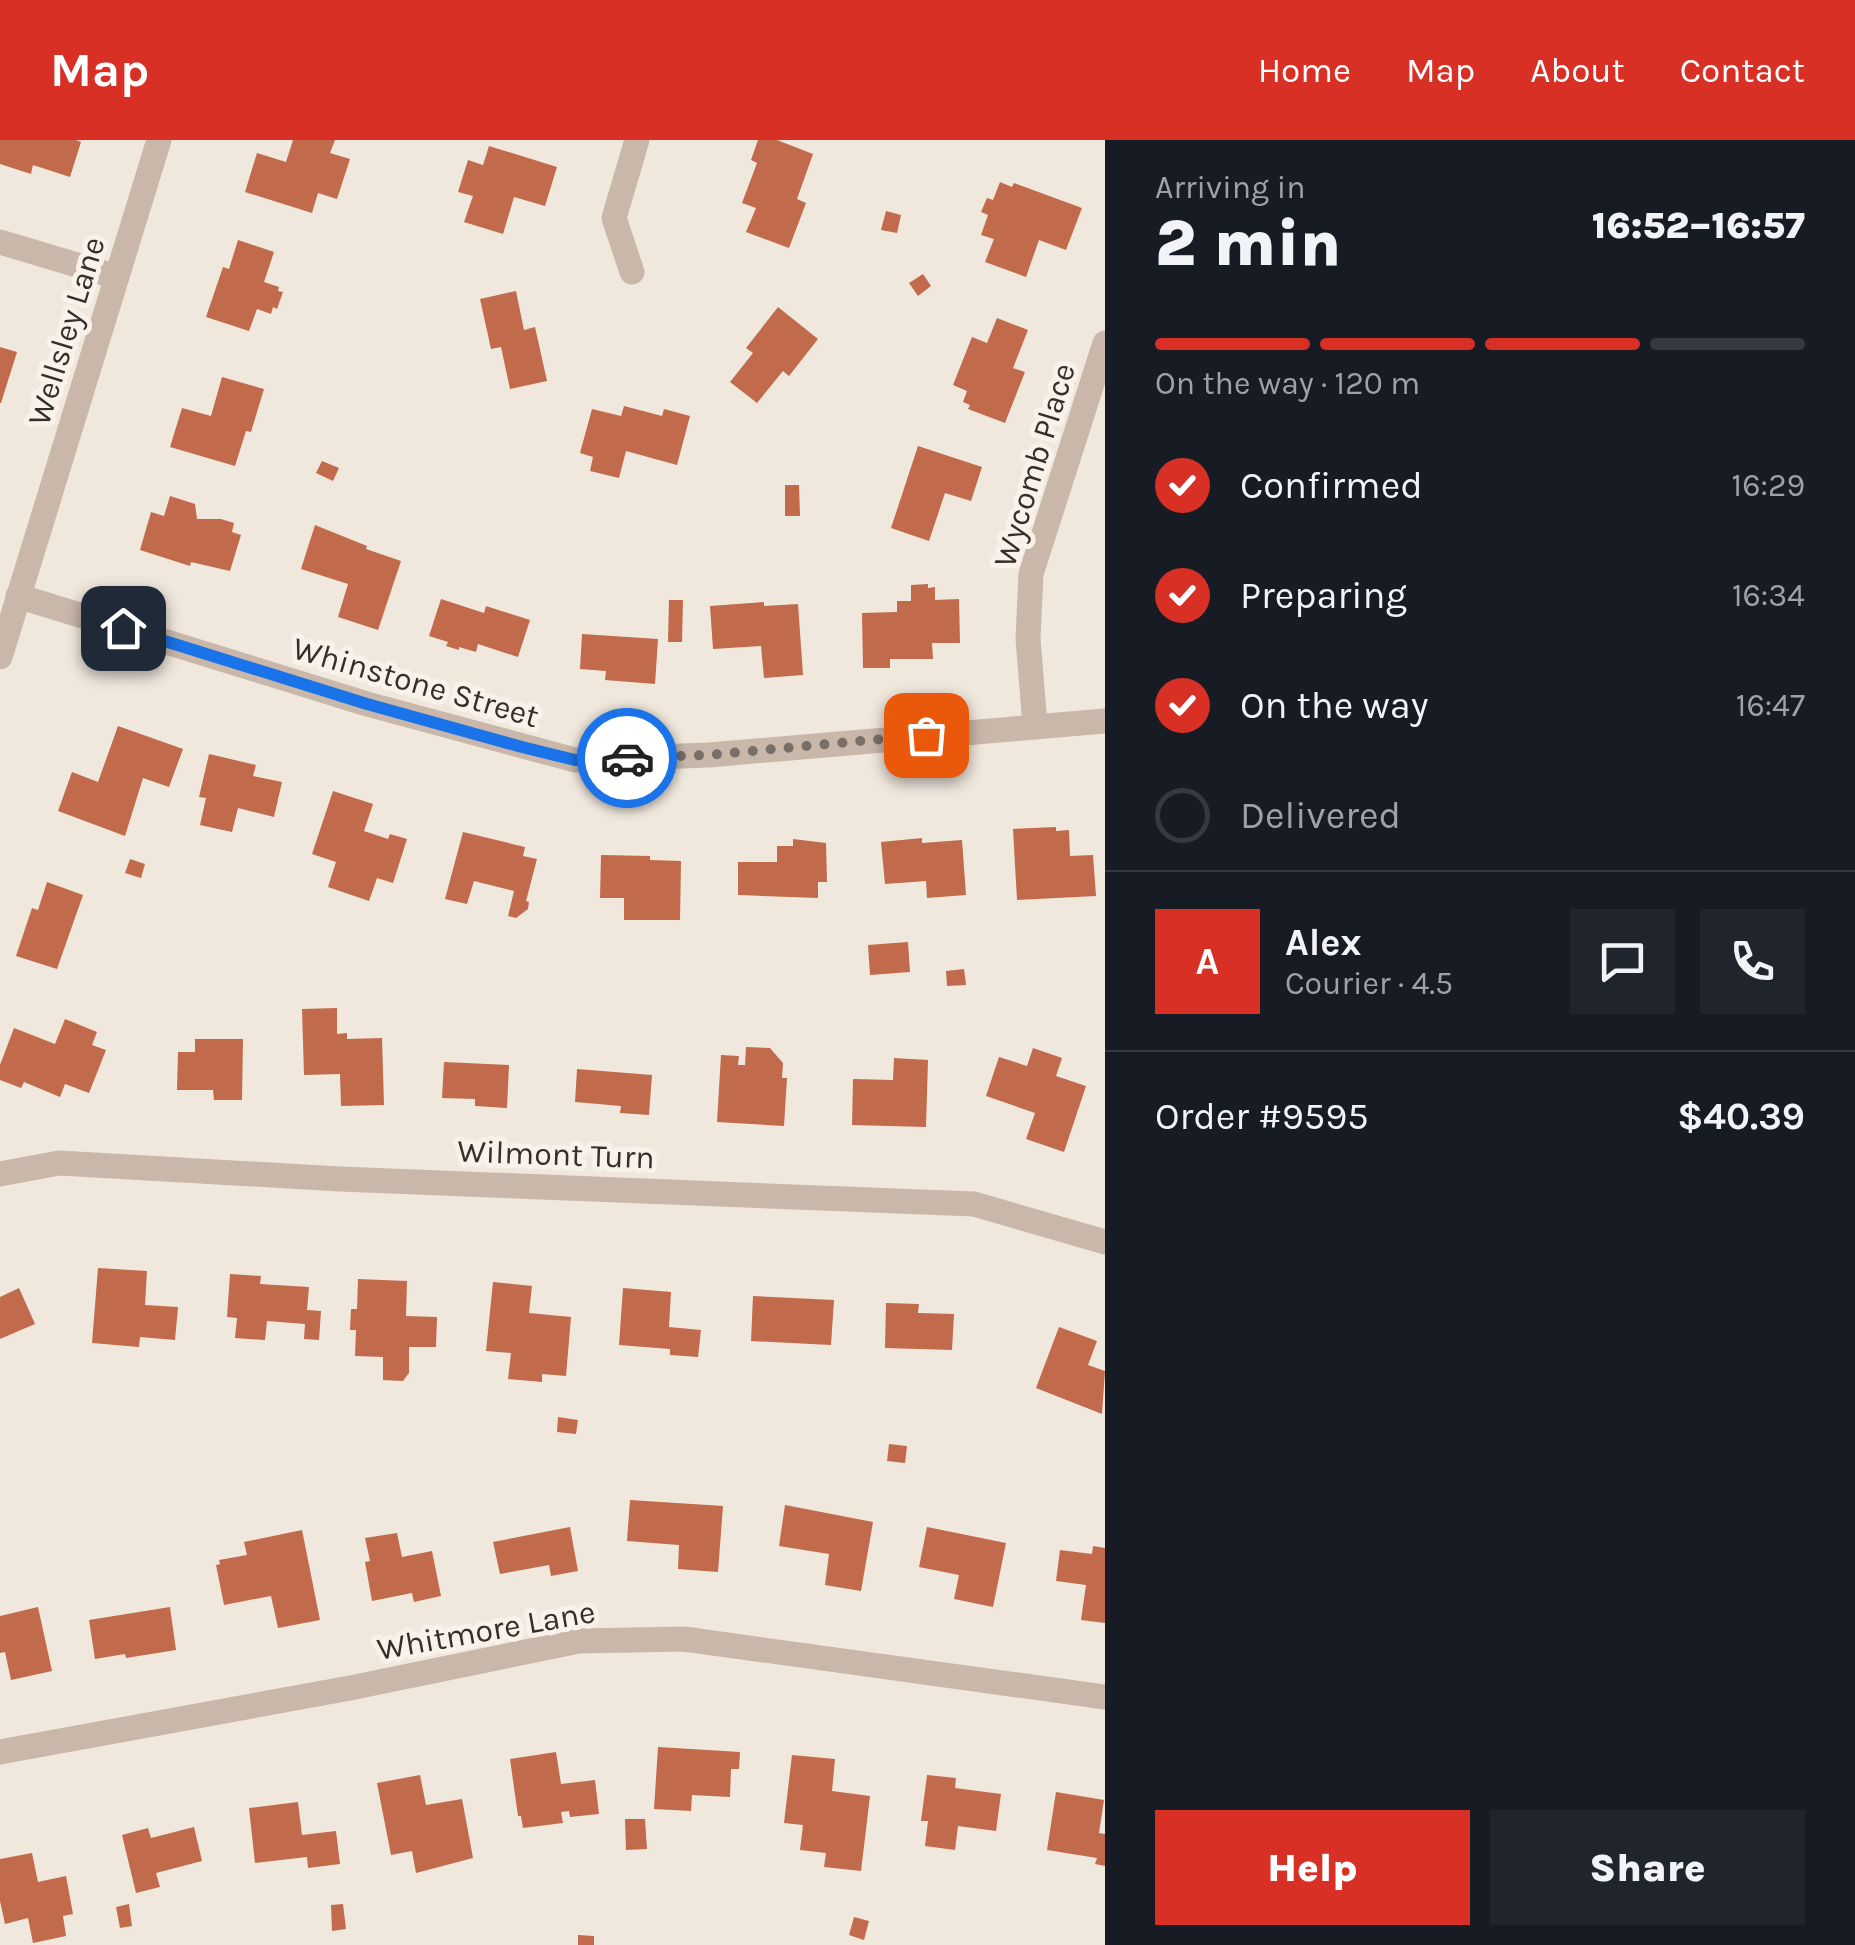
<!DOCTYPE html>
<meta charset="utf-8">
<style>
:root{--surface:#171b24;--page:#20242c;--text:#f1f3f6;--muted:#9ea1a6;--line:#363941;--accent:#d93025}
body{margin:0;font-family:Karla,sans-serif;background:var(--page);color:var(--text);height:100vh;display:flex;flex-direction:column;font-size:38px;white-space:nowrap}
*{box-sizing:border-box;margin:0}
p{font-size:32px;color:var(--muted)}
.icon{flex:none;width:55px;height:55px;fill:none;stroke:currentColor;stroke-width:2;stroke-linecap:round;stroke-linejoin:round}
.map{position:relative;flex:1;overflow:hidden}
.sheet{display:flex;flex-direction:column;background:var(--surface);width:750px}
.sheet>*{flex:none}
.pin{position:absolute;display:grid;place-items:center;width:85px;height:85px;color:#fff;margin:-42px;border-radius:20px;box-shadow:0 5px 15px #0006}
.courier{position:absolute;display:grid;place-items:center;width:100px;height:100px;margin:-50px;border:8px solid #1a73e8;border-radius:50%;background:#fff;color:#222;box-shadow:0 2px 12px #0007}
.summary em{font-style:normal;font-weight:800}
.summary div{display:flex;flex-direction:column-reverse}
.summary{display:flex;align-items:center;justify-content:space-between;height:170px;padding:0 50px}
h1{font-size:65px;font-weight:800;line-height:75px}
.bar{display:grid;grid-template-columns:repeat(4,1fr);gap:15px 10px;align-content:center;height:120px;padding:0 50px}
.bar i{height:12px;border-radius:8px;background:var(--line)}
.bar .selected{background:var(--accent)}
.bar p{grid-column:span 4}
.line{display:flex;align-items:center;gap:25px;padding:0 50px;border-top:2px solid var(--line)}
.line div{flex:1}
.round{display:grid;place-items:center;flex:none;width:105px;height:105px;border-radius:0px;background:var(--page)}
ol{padding:0 50px;list-style:none}
li{display:flex;align-items:center;gap:30px;height:110px}
li p{margin-inline-start:auto}
li .icon{padding:10px;border-radius:50%;background:var(--accent);color:#fff;stroke-width:4}
li:last-child{color:var(--muted)}
li i{width:55px;height:55px;border:5px solid var(--line);border-radius:50%}
.cta{display:flex;gap:20px;margin-top:auto;padding:20px 50px}
.cta a{flex:1;height:115px;border-radius:0px;background:var(--accent);color:#fff;font-size:40px;font-weight:800;line-height:115px;text-align:center}
.cta a+a{background:var(--page);color:var(--text)}
header{display:flex;align-items:center;gap:60px;box-sizing:border-box;height:140px;padding:0 50px;background:var(--accent);color:#fff}
header strong{font-size:48px}
nav{display:flex;gap:55px;margin-inline-start:auto;font-size:35px}
main{display:flex;flex:1;min-height:0}
.map>svg:first-child{display:block}
.building{fill:#c16a4c}
.lines{fill:none;stroke-linecap:round;stroke-linejoin:round}
.street{stroke:#c9b8aa;stroke-width:25}
.done{stroke:#786f68;stroke-width:10;stroke-dasharray:0 18}
.route{stroke:#1a73e8;stroke-width:12}
.labels{text-anchor:middle;stroke-width:10;stroke-linejoin:round;paint-order:stroke}
.street-label{font-size:32px;fill:#372e29;stroke:#f9f2ea}
</style>
<header>
<strong>Map</strong>
<nav><a>Home</a><a>Map</a><a>About</a><a>Contact</a></nav>
</header>
<main>
<div class="map">
<svg width="1105" height="1805" viewBox="0 0 1105 1805">
<rect width="100%" height="100%" fill="#f1e8dd"/>
<!-- building -->
<g class="building">
<path d="M0,0H76L81,2L70,37L33,25L31,34L0,24Z"/>
<path d="M293,0H335L330,13L350,19L337,59L318,53L312,73L245,52L257,13L286,22Z"/>
<path d="M758,0H777L813,14L797,59L806,63L789,108L746,92L756,68L742,63L757,23L751,20Z"/>
<path d="M489,6L557,27L545,66L514,57L503,94L464,82L473,56L458,52L468,20L483,25Z"/>
<path d="M1000,42L1012,47L1014,43L1082,68L1066,110L1039,100L1026,137L985,122L994,99L981,95L988,75L981,72L987,58L993,60Z"/>
<path d="M886,71L901,75L897,93L881,90Z"/>
<path d="M238,100L274,112L264,142L279,147L278,151L283,152L277,169L273,167L271,174L257,169L249,191L206,177L223,127L229,129Z"/>
<path d="M923,134L931,146L918,156L909,143Z"/>
<path d="M516,151L524,190L535,187L547,241L510,249L501,207L491,209L480,159Z"/>
<path d="M778,167L818,199L789,236L783,231L757,263L730,242L753,213L746,208Z"/>
<path d="M997,178L1028,190L1013,228L1025,232L1005,283L968,269L970,265L963,262L967,251L953,245L972,197L987,203Z"/>
<path d="M0,207L17,212L1,263H0Z"/>
<path d="M222,237L264,249L251,292L246,291L235,326L170,307L182,268L211,276Z"/>
<path d="M624,266L662,276L664,269L690,276L677,325L626,311L619,338L590,331L593,317L580,313L592,269L621,276Z"/>
<path d="M918,306L982,327L971,361L945,353L929,401L891,388Z"/>
<path d="M322,321L339,328L333,341L316,333Z"/>
<path d="M785,345H799L800,376H785Z"/>
<path d="M170,356L195,364L197,379H221L234,383L232,392L241,395L230,431L191,422L190,426L140,410L151,372L164,376Z"/>
<path d="M315,385L367,406L366,409L401,421L378,490L338,477L348,444L301,429Z"/>
<path d="M928,444V448L935,447V460L959,459L960,503H932L933,519H890V528H863L862,473L897,472V461H911V445Z"/>
<path d="M441,459L484,473L486,466L530,480L518,517L478,504L476,512L459,507V510L446,506L448,502L429,496Z"/>
<path d="M669,460H683L682,502H668Z"/>
<path d="M764,462V466L798,464L803,535L764,538L761,506L713,509L710,466Z"/>
<path d="M582,494L658,499L655,544L605,540L606,531L580,529Z"/>
<path d="M118,586L183,609L169,647L143,638L125,696L58,671L72,632L98,642Z"/>
<path d="M209,614L256,625L253,636L282,642L274,677L238,668L232,692L200,685L206,658L199,657Z"/>
<path d="M333,651L373,664L364,691L388,699L390,694L407,699L393,743L377,738L369,761L328,747L336,722L312,714Z"/>
<path d="M1056,687V691L1069,690L1070,716L1093,715L1096,756L1017,760L1013,689Z"/>
<path d="M463,692L525,707L523,716L537,719L526,761L529,762L528,769L516,778L508,776L514,751L474,741L467,764L445,759Z"/>
<path d="M922,698V703L962,700L966,755L927,758L926,741L885,744L881,702Z"/>
<path d="M793,699L826,703L827,742H818V758L738,755V722H777V706H793Z"/>
<path d="M601,715L650,716V720L681,721L680,780H624V758H600Z"/>
<path d="M130,719L145,724L141,738L125,733Z"/>
<path d="M47,742L83,755L57,829L16,816L32,768L38,770Z"/>
<path d="M908,802L910,832L870,835L868,805Z"/>
<path d="M964,829L966,845L947,846L946,831Z"/>
<path d="M337,868V894L347,893V899L382,898L384,965L341,966L340,934L304,935L302,869Z"/>
<path d="M65,879L97,892L92,905L106,910L89,953L65,944L60,957L24,942L21,948L0,940V925L14,888L55,904Z"/>
<path d="M195,899H243L242,960H214L213,950H177L178,912H195Z"/>
<path d="M746,907L770,908L783,923L782,938H787L784,986L717,982L721,915L739,916L738,925H745Z"/>
<path d="M1033,908L1062,918L1056,936L1086,946L1064,1012L1026,999L1035,973L986,956L999,917L1027,926Z"/>
<path d="M894,918L928,920L926,987L852,985L853,939L893,940Z"/>
<path d="M444,922L509,925L507,968L475,966V959L442,958Z"/>
<path d="M577,929L652,935L649,975L620,973L621,966L575,962Z"/>
<path d="M98,1128L147,1131L145,1165L178,1167L175,1200L140,1197L139,1207L92,1203Z"/>
<path d="M230,1134L261,1136L260,1144L309,1147L307,1170L321,1171L319,1200L304,1199L305,1184L267,1181L265,1200L235,1198L237,1178L227,1177Z"/>
<path d="M358,1139L407,1141L406,1176L437,1177L436,1207H409V1233L403,1241L383,1240V1217L355,1216L356,1190H350L351,1169H357Z"/>
<path d="M493,1142L532,1146L529,1173L571,1177L566,1236L542,1234V1242L508,1239L511,1213L486,1211Z"/>
<path d="M19,1148L35,1184L0,1199V1157Z"/>
<path d="M623,1148L671,1152L669,1187L701,1190L698,1217L670,1215V1209L619,1205Z"/>
<path d="M753,1156L834,1160L831,1205L751,1201Z"/>
<path d="M886,1163L919,1164L918,1173L954,1174L952,1210L885,1208Z"/>
<path d="M1059,1187L1097,1201L1088,1225L1105,1231L1102,1274L1036,1248Z"/>
<path d="M558,1277L578,1280L576,1294L557,1292Z"/>
<path d="M889,1304L907,1306L905,1323L887,1321Z"/>
<path d="M630,1360L723,1366L718,1432L678,1429L679,1405L627,1401Z"/>
<path d="M785,1365L873,1382L861,1451L825,1445L829,1414L779,1406Z"/>
<path d="M570,1387L578,1431L551,1436L549,1425L500,1434L493,1402Z"/>
<path d="M927,1387L1006,1403L993,1467L954,1459L959,1435L919,1427Z"/>
<path d="M302,1390L320,1480L278,1488L271,1456L224,1465L216,1425L220,1424L219,1420L247,1415L244,1402Z"/>
<path d="M397,1393L402,1417L432,1411L441,1456L414,1462L412,1453L372,1461L365,1422L370,1421L365,1398Z"/>
<path d="M1093,1406L1105,1408V1483L1081,1480L1086,1445L1056,1441L1060,1410L1092,1414Z"/>
<path d="M38,1467L52,1531L11,1540L5,1512L0,1513V1476Z"/>
<path d="M170,1467L176,1510L126,1518L125,1514L95,1519L89,1480Z"/>
<path d="M658,1607L740,1612L739,1629H731L730,1657L692,1655L691,1671L654,1669Z"/>
<path d="M556,1612L561,1644L595,1640L599,1674L570,1677L569,1671L561,1672L563,1683L523,1688L521,1676H518L510,1619Z"/>
<path d="M792,1615L835,1619L832,1651L870,1656L861,1731L824,1727L826,1713L800,1710L803,1685L784,1683Z"/>
<path d="M420,1635L426,1665L462,1659L473,1718L416,1733L412,1711L391,1715L377,1643Z"/>
<path d="M927,1635L956,1638L955,1648L1001,1654L996,1691L958,1686L955,1710L925,1706L928,1681H921Z"/>
<path d="M1056,1652L1104,1660L1099,1693L1105,1694V1726L1095,1724L1097,1718L1047,1710Z"/>
<path d="M298,1662L302,1695L336,1691L340,1724L308,1728L307,1717L255,1723L249,1668Z"/>
<path d="M625,1679H645L647,1709L626,1710Z"/>
<path d="M194,1687L202,1721L156,1733L160,1747L136,1753L122,1695L148,1688L151,1698Z"/>
<path d="M32,1713L38,1742L66,1736L73,1774L63,1776L66,1796L33,1803L28,1778L5,1784L0,1761V1719Z"/>
<path d="M129,1764L132,1786L120,1788L116,1767Z"/>
<path d="M343,1764L346,1789L332,1791L331,1765Z"/>
<path d="M854,1777L869,1781L864,1800L849,1795Z"/>
<path d="M578,1795L594,1796V1805H578Z"/>
</g>
<g class="lines">
<!-- street -->
<g class="street">
<path d="M0,102L117,137"/>
<path d="M632,132L614,78L637,0"/>
<path d="M18,456L367,564L575,620L709,615L1105,581"/>
<path d="M0,517L159,0"/>
<path d="M1035,585L1028,499L1031,434L1105,203"/>
<path d="M0,1034L59,1023L340,1039L974,1064L1105,1102"/>
<path d="M0,1612L350,1548L579,1501L684,1499L1105,1557"/>
</g>
</g>
<g class="lines">
<!-- done -->
<path class="done" d="M627,618L709,615L926,595"/>
<!-- route -->
<path class="route" d="M123,488L367,564L522,607L575,620L627,618"/>
</g>
<g class="labels">
<!-- street labels -->
<g class="street-label">
<text transform="translate(66 191) rotate(-73)" y="11">Wellsley Lane</text>
<text transform="translate(1034 325) rotate(-73)" y="11">Wycomb Place</text>
<text transform="translate(416 542) rotate(16)" y="11">Whinstone Street</text>
<text transform="translate(556 1014) rotate(2)" y="11">Wilmont Turn</text>
<text transform="translate(486 1490) rotate(-10)" y="11">Whitmore Lane</text>
</g>
</g>
</svg>
<div class="pin" style="left:926px;top:595px;background:#ea580c"><svg class="icon" aria-label="bag" viewBox="0 0 24 24"><path d="M5 8h14l-1 12H6zM9 8a3 3 0 0 1 6 0"/></svg></div>
<div class="pin" style="left:123px;top:488px;background:#1f2937"><svg class="icon" aria-label="home" viewBox="0 0 24 24"><path d="M3 11l9-7 9 7M6 9v11h12V9"/></svg></div>
<div class="courier" style="left:627px;top:618px"><svg class="icon" aria-label="car" viewBox="0 0 24 24"><path d="M5 17H2v-5l4-1 3-4h7l3 4 3 1v5h-3M9 17h6M6 11h13"/><circle cx="7" cy="17" r="2"/><circle cx="17" cy="17" r="2"/></svg></div>
</div>
<section class="sheet">
<div class="summary"><div><h1>2 min</h1><p>Arriving in</p></div><em>16:52–16:57</em></div>
<div class="bar"><i class="selected"></i><i class="selected"></i><i class="selected"></i><i></i><p>On the way · 120 m</p></div>
<ol>
<li><svg class="icon" aria-label="check" viewBox="0 0 24 24"><path d="M5 12l5 5 9-10"/></svg>Confirmed<p>16:29</p></li>
<li><svg class="icon" aria-label="check" viewBox="0 0 24 24"><path d="M5 12l5 5 9-10"/></svg>Preparing<p>16:34</p></li>
<li><svg class="icon" aria-label="check" viewBox="0 0 24 24"><path d="M5 12l5 5 9-10"/></svg>On the way<p>16:47</p></li>
<li><i></i>Delivered</li>
</ol>
<div class="line" style="height:180px"><b class="round" style="background:var(--accent);color:#fff">A</b><div><b>Alex</b><p>Courier · 4.5</p></div><a class="round"><svg class="icon" aria-label="chat" viewBox="0 0 24 24"><path d="M4 5h16v11H9l-5 4z"/></svg></a><a class="round"><svg class="icon" aria-label="phone" viewBox="0 0 24 24"><path d="M5 4h4l2 5-3 2q2 4 5 5l2-3 5 2v4C11 20 4 13 5 4z"/></svg></a></div>
<div class="line" style="height:130px"><div>Order #9595</div><b>$40.39</b></div>
<div class="cta"><a>Help</a><a>Share</a></div>
</section>
</main>
